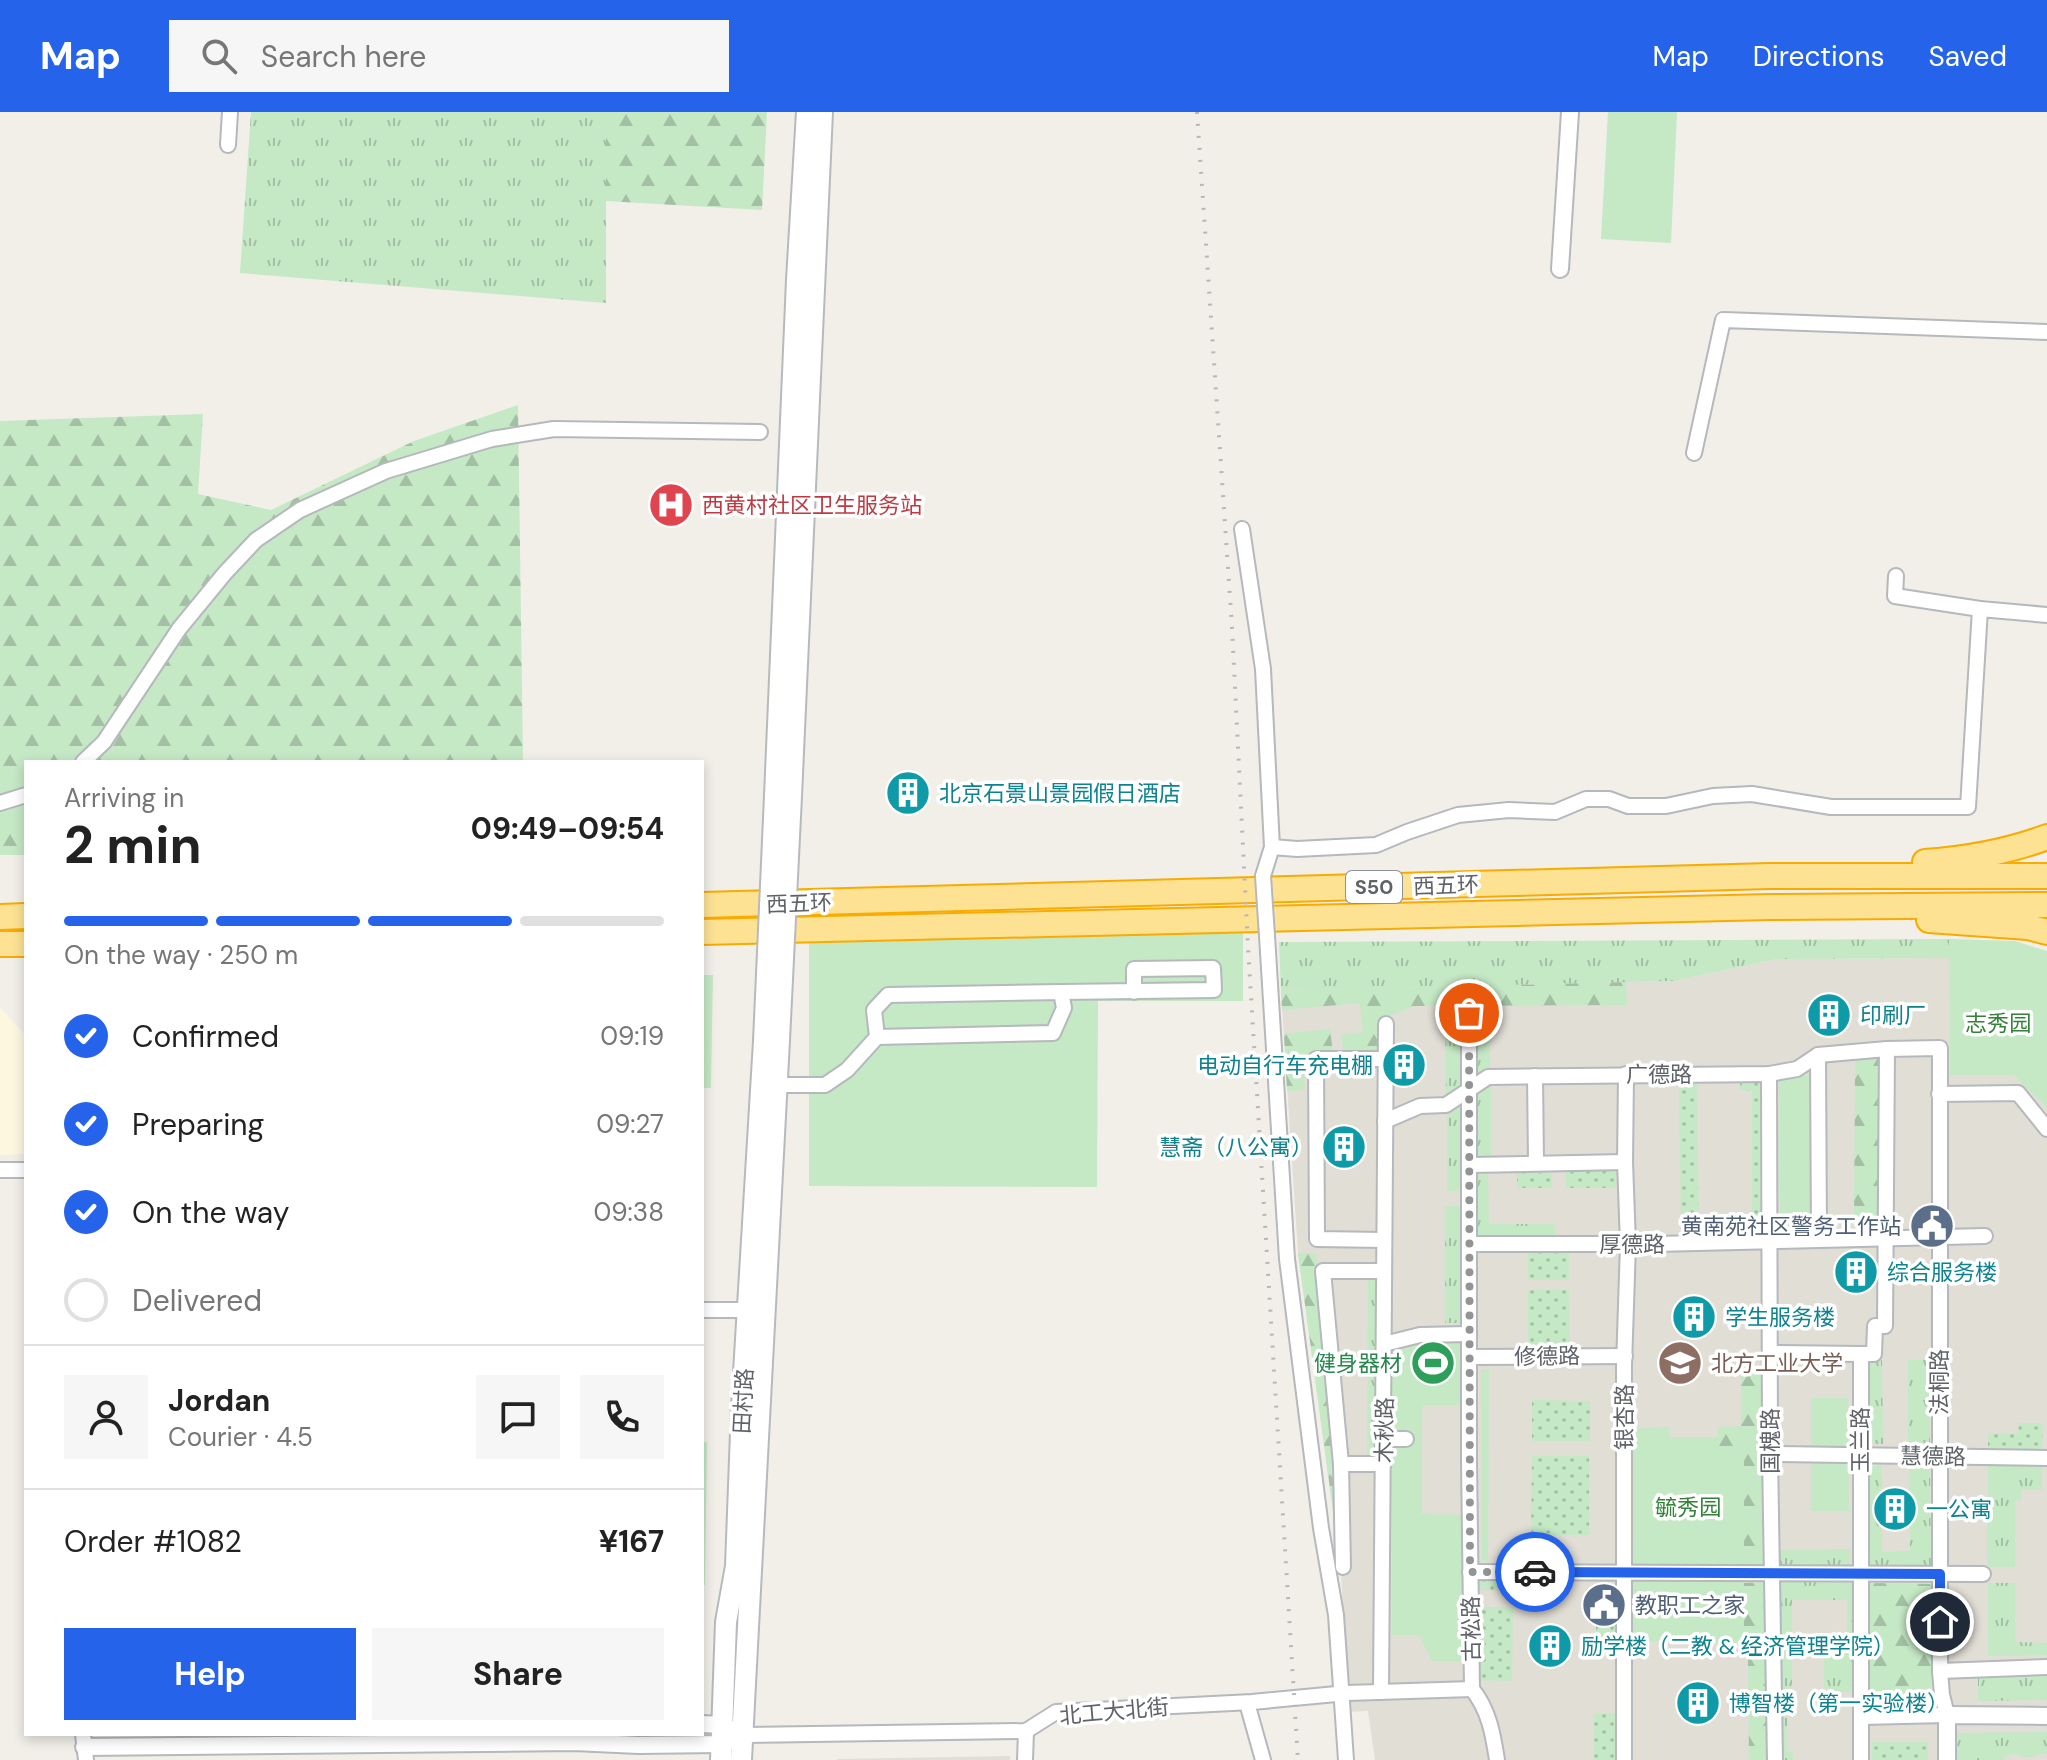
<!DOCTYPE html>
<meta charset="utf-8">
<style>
:root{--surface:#fff;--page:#f6f6f6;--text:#222;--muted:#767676;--line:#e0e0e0;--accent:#2563eb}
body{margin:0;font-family:"DM Sans","Noto Sans SC",sans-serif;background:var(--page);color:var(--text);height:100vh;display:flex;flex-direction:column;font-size:30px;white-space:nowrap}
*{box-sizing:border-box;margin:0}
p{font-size:26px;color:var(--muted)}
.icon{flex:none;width:44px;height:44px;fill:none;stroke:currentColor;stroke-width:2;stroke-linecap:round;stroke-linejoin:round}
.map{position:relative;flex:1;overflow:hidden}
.details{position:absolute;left:24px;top:648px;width:680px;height:976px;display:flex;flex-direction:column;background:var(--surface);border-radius:0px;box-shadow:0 4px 12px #0003}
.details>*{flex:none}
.pin{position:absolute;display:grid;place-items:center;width:68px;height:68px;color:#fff;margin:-34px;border:4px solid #fff;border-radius:50%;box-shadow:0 2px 8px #0007}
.courier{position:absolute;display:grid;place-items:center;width:80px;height:80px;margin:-40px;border:6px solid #2563eb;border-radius:50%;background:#fff;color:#222;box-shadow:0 2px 10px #0007}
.summary em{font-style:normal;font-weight:700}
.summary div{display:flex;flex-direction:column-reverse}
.summary{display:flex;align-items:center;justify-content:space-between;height:136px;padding:0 40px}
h1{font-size:52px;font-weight:700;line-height:60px}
.bar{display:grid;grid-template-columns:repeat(4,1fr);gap:12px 8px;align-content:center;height:96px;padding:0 40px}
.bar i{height:10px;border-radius:6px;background:var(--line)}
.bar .on{background:var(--accent)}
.bar p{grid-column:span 4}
.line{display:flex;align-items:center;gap:20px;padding:0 40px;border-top:2px solid var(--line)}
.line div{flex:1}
.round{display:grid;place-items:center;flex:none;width:84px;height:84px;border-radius:0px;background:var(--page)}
ol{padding:0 40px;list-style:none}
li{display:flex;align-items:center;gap:24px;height:88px}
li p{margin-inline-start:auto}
li .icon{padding:8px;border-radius:50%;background:var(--accent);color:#fff;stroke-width:4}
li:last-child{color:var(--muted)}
li i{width:44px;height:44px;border:4px solid var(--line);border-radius:50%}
.button{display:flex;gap:16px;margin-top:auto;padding:16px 40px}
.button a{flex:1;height:92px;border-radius:0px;background:var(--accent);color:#fff;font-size:32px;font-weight:700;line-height:92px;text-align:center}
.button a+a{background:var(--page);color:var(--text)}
header{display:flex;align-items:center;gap:48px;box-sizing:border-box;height:112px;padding:0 40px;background:var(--accent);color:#fff}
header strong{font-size:38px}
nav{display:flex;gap:44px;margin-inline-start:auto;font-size:28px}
.search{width:560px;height:72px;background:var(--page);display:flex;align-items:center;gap:20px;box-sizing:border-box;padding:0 28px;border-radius:0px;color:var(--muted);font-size:30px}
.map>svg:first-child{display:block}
.commercial{fill:#fef7e0}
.education{fill:#e1ded6}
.grass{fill:url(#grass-tufts)}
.forest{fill:url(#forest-firs)}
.park{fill:#c5e8c5}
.garden{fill:url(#garden-dots)}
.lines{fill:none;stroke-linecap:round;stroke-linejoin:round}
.minor-casing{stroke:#b5b8bc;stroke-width:18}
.tertiary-casing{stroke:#b5b8bc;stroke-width:20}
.secondary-casing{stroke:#b6babf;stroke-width:24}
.motorway-casing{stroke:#f9ab00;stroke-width:28}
.minor{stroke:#fff;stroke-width:14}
.tertiary{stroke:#fff;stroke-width:16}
.secondary{stroke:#fff;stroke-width:20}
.motorway{stroke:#fde293;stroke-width:24}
.rail{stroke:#b6b7b8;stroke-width:4;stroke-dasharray:2 10;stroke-linecap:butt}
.minor-bridge-casing{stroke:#b5b8bc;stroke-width:18;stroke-linecap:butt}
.secondary-bridge-casing{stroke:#b6babf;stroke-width:24;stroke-linecap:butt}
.minor-bridge{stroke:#fff;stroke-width:14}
.secondary-bridge{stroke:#fff;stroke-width:20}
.done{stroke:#929495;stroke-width:8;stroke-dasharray:0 14.4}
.route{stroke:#2563eb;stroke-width:10}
.labels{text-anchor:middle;stroke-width:7;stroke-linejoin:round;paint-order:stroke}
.shield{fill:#fff;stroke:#8f9295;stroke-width:2}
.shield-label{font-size:20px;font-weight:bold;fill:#5f6368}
.health-label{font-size:22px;fill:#be3a42;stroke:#fff;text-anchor:start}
.culture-label{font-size:22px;fill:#0d838f;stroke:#fff;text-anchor:start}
.street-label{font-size:22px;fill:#5f6368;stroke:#fff}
.park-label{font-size:22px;fill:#348238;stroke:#fff}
.service-label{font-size:22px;fill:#4e5e75;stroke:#fff;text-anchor:end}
.leisure-label{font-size:22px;fill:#27864d;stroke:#fff;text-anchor:end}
.education-label{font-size:22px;fill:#785e54;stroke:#fff;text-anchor:start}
</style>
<header>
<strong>Map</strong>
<div class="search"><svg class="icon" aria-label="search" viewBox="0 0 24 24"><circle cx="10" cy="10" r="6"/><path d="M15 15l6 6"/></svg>Search here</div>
<nav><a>Map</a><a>Directions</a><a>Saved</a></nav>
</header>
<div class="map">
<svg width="2047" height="1648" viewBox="0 0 2047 1648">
<defs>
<pattern id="grass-tufts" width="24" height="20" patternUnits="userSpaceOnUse" patternTransform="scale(2)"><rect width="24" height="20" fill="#c5e8c5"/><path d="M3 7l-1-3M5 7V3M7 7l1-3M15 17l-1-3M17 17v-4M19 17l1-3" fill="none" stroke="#a3c0a4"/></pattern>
<pattern id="forest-firs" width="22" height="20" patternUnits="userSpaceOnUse" patternTransform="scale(2)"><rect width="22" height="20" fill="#c5e8c5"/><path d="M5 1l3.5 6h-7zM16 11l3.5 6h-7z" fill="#a3c0a4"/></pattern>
<pattern id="garden-dots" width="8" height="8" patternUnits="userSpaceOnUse" patternTransform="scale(2)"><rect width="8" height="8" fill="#c5e8c5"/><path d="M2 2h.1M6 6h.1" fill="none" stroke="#a3c0a4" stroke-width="1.8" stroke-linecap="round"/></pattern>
</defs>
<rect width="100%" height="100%" fill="#f1efe8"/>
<!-- commercial -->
<path class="commercial" d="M0,895L26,924V1042L0,1043Z"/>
<!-- education -->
<g class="education">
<path d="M1950,846V962L2013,963L2047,996V1648H1375L1368,1599L1348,1600L1341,1460L1298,1141L1281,879L1674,869L1777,847Z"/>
<path d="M1010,1644V1648H837V1647Z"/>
</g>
<!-- grass -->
<g class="grass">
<path d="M251,0H606V191L240,161Z"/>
<path d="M1949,827L1950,846L1777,847L1674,869L1281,879L1279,830Z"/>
<path d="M1445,905H1464V972L1446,984Z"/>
<path d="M1489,905L1490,956L1475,965V906Z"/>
<path d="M1491,973V1044L1475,1045V984Z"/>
<path d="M1465,989L1466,1079H1447V1000Z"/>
<path d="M1488,1062L1489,1112H1555V1127H1475V1063Z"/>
<path d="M1445,1094H1465L1464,1211H1445Z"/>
<path d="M1368,1167H1379L1378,1346H1367Z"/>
<path d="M1868,1248H1882L1883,1332H1869Z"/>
<path d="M1908,1248H1929L1930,1331H1908Z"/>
<path d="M1481,1257L1489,1258L1488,1449H1482Z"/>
<path d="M1868,1354H1881L1882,1440L1910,1439L1909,1354H1930L1931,1456L1869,1457Z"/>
<path d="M1988,1354H2042V1378H2021V1388L2015,1389V1455H1987Z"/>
<path d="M1850,1437V1456L1776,1457V1438Z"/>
<path d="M1855,1469L1856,1580H1829V1576H1824V1522H1847V1488H1792V1576L1787,1577V1640H1793V1648H1782L1779,1470Z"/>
<path d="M1988,1471H2015V1530L2047,1531V1543L1988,1544Z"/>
<path d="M2047,1562V1588L1978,1589V1563Z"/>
<path d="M2047,1620V1642C2039,1641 2035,1645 2028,1645C2015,1644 2019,1639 2003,1646L2004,1648H1956L1955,1621Z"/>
</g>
<!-- forest -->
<g class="forest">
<path d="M606,0H767L762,98L606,89Z"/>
<path d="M518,293L523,650H26V743H0V309L203,302L198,382L271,398L414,329Z"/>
<path d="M1626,870L1627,893L1414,894L1381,907L1380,941L1344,942L1341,923L1363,920L1360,891L1282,898L1281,879Z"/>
<path d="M1330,917L1333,941L1303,943L1305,978L1287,979L1284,922Z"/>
<path d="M1878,945V1112H1854L1855,949Z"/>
<path d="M1298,1141H1316L1337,1352L1340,1449Z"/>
<path d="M1741,1256H1765L1766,1452H1744V1338L1718,1337V1315L1741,1314Z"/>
<path d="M1766,1470V1530L1744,1531V1471Z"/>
<path d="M1869,1471L1931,1472V1589H1869Z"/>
<path d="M1748,1546H1767L1768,1648H1749Z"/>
</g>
<!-- park -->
<g class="park">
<path d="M1608,0H1677L1671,131L1601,127Z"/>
<path d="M809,819L1243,820V889H1098L1097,1075L809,1074Z"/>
<path d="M1949,827L2014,829L2047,839V996L2013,963H1950Z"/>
<path d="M702,863H713L711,976H702Z"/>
<path d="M1779,964H1810L1811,1120H1780Z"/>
<path d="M1419,1228H1464V1293H1423L1422,1298V1402L1464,1403L1463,1549H1432L1419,1523H1392V1235Z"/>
<path d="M1811,1286H1848L1849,1399H1811Z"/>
<path d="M1669,1315L1670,1325H1718V1337L1744,1338V1531L1630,1529L1632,1316Z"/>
<path d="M702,1330H707L705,1473H702Z"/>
</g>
<!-- garden -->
<g class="garden">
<path d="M1740,967H1763L1764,1119H1752V979L1740,978Z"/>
<path d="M1679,972H1697L1699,1121H1681Z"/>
<rect x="1566" y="1059" width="50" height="17"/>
<rect x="1517" y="1061" width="35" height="15"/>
<rect x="1528" y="1139" width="41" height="29"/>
<path d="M1528,1178H1569L1570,1237L1528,1238Z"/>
<path d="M1532,1288L1590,1289V1329H1532Z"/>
<path d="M2019,1311H2043L2042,1341L1988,1340V1321L2018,1322Z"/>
<path d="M1532,1344H1589V1423H1531Z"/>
<path d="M1479,1464L1547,1465V1479L1479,1478Z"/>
<path d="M1479,1495H1513L1512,1569L1478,1568Z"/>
<path d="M1617,1507L1616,1538L1596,1545V1513Z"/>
<path d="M1618,1601V1648H1594V1602Z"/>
<rect x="1872" y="1630" width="56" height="18"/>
</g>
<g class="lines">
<!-- minor casing -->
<g class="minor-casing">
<g id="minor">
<path d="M228,33L230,0"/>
<path d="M1694,341L1723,208L2047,220"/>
<path d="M1242,417L1263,557L1272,735"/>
<path d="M1896,464L1895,484L1980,497"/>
<path d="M83,650L104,630L179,517L225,461L256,428L300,398L386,359L492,327L554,317L760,320"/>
<path d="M0,691L26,683"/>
<path d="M1263,764L1272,735L1297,737L1376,733L1407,720L1458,703L1509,698L1555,700L1586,687H1609L1628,694H1666L1713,684L1752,682L1831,695H1968L1980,497L2047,503"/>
<path d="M1267,824L1287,1147L1321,1416L1336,1503L1346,1648"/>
<path d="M1061,880L1214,878L1213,856L1134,857V880"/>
<path d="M1469,901V1349L1472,1577C1489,1598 1493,1622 1497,1648"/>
<path d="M1818,943L1819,1127"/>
<path d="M1769,962L1770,1342L1775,1648"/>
<path d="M1535,964L1536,1051"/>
<path d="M777,973H825L847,958L877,925L1053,921L1064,896L1061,880L888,883L874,898L877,925"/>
<path d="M1939,982L2018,981L2047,1017"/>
<path d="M1385,1009L1420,994L1446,993L1488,965L1769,962L1797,957L1818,943L1887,937L1940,936V1559L1942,1583L1947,1603L1861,1605"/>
<path d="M1470,1053L1625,1050"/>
<path d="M0,1058H26"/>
<path d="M1384,1128L1317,1127L1316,947H1386"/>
<path d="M1470,1132H1656L1985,1124"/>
<path d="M702,1198H749"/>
<path d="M1384,1232L1420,1223L1469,1222"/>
<path d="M1770,1241L1861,1242"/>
<path d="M1469,1245L1625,1244"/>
<path d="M1384,1327H1406"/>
<path d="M1770,1342L2047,1346"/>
<path d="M1341,1352H1383"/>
<path d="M1343,1455L1341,1352L1323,1159H1383"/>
<path d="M1470,1460L1983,1462"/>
<path d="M1940,1559L2047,1555"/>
<path d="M1381,1580L1386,912"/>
<path d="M1247,1591L1263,1648"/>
<path d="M83,1622L86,1648"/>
<path d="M742,1623L1026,1619L1056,1600L1252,1590L1347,1581L1472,1577"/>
<path d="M1025,1648L1026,1619"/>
<path d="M1624,1648V1254L1628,1132L1625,1050L1626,962"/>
<path d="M1861,1648V1242H1874L1875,1214H1885L1887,937"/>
</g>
</g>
<!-- tertiary casing -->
<g class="tertiary-casing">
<g id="tertiary">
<path d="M1560,157L1570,0"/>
<path d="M702,1612L723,1613L730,1617"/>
<path d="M84,1635L574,1630L638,1633L721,1632L729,1629"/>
<path d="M1947,1648V1603L2047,1604"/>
</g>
</g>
<!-- secondary casing -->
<g class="secondary-casing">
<g id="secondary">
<path d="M775,684L797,168L807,0"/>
<path d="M791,684L822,0"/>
<path d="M721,1648L726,1510L736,1454L742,1294L764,929"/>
<path d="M741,1648L779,928"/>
</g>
</g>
<!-- motorway casing -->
<g class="motorway-casing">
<g id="motorway">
<path d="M1925,750C1967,747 2007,740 2047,725"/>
<path d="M702,793L1770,764H2047"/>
<path d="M0,805L26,804"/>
<path d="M1929,808L2028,815L2047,820"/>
<path d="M702,820L1771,795L2047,793"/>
<path d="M0,832H26"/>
</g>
</g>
<!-- minor -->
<use href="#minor" class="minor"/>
<!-- tertiary -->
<use href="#tertiary" class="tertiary"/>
<!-- secondary -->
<use href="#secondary" class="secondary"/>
<!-- motorway -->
<use href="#motorway" class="motorway"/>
<!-- rail -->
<path class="rail" d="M1197,0L1232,515L1248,835L1298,1648"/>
<!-- minor-bridge casing -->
<g class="minor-bridge-casing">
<path id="minor-bridge" d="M1263,764L1267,824"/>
</g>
<!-- secondary-bridge casing -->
<g class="secondary-bridge-casing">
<g id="secondary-bridge">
<path d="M779,928L791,684"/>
<path d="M764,929L775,684"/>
</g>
</g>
<!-- minor-bridge -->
<use href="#minor-bridge" class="minor-bridge"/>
<!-- secondary-bridge -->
<use href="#secondary-bridge" class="secondary-bridge"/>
</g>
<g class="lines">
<!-- done -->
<path class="done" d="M1469,901L1470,1460H1535"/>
<!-- route -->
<path class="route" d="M1535,1460L1940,1462V1510"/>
</g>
<!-- icons -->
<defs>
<g id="hospital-disc" transform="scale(2.3)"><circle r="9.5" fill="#e0444e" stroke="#fff"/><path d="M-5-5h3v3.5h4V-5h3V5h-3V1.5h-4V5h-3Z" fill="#fff"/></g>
<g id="building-disc" transform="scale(2.3)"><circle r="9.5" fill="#0f9aa8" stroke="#fff"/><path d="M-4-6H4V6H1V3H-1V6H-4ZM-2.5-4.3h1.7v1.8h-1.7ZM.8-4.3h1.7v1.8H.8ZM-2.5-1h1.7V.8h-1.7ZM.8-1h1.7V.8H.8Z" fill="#fff"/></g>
<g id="civic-disc" transform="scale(2.3)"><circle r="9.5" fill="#5c6f8a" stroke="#fff"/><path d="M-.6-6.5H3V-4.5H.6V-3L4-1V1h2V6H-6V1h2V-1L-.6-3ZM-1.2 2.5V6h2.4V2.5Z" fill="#fff"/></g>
<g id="stadium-disc" transform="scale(2.3)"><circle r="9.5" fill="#2e9e5b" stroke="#fff"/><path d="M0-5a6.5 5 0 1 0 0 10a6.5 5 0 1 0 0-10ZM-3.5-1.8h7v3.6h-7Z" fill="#fff"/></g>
<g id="university-disc" transform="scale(2.3)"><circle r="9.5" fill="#8d6e63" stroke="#fff"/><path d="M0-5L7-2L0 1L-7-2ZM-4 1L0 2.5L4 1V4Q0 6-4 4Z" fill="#fff"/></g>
</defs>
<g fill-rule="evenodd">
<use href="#hospital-disc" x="671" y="393"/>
<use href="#building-disc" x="908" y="681"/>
<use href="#building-disc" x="1829" y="903"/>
<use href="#building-disc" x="1404" y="953"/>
<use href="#building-disc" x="1344" y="1035"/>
<use href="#civic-disc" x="1932" y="1114"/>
<use href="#building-disc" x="1856" y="1160"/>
<use href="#building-disc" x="1694" y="1205"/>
<use href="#stadium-disc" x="1433" y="1251"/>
<use href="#university-disc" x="1680" y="1251"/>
<use href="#building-disc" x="1895" y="1397"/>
<use href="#civic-disc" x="1604" y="1493"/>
<use href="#building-disc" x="1550" y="1534"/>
<use href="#building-disc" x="1698" y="1591"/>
</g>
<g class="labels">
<!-- shield labels -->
<rect class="shield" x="1346" y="759" width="56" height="32" rx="6"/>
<g class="shield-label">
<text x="1374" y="782">S50</text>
</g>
<!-- health labels -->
<g class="health-label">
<text x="702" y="401">西黄村社区卫生服务站</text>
</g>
<!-- culture labels -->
<g class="culture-label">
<text x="939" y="689">北京石景山景园假日酒店</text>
<text x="1860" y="911">印刷厂</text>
<text x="1373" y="961" text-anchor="end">电动自行车充电棚</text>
<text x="1313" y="1043" text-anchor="end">慧斋（八公寓）</text>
<text x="1887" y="1168">综合服务楼</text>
<text x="1725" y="1213">学生服务楼</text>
<text x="1926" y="1405">一公寓</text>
<text x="1581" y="1542">励学楼（二教 &amp; 经济管理学院）</text>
<text x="1729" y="1599">博智楼（第一实验楼）</text>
</g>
<!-- street labels -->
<g class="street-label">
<text transform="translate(1446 773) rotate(-2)" y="8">西五环</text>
<text transform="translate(799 791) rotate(-2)" y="8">西五环</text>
<text x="1659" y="970">广德路</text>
<text x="1632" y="1140">厚德路</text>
<text transform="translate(1547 1244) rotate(-1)" y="8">修德路</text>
<text transform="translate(1939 1270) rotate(-90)" y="8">法桐路</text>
<text transform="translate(743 1289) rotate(-87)" y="8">田村路</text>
<text transform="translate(1624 1305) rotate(-90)" y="8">银杏路</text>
<text transform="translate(1384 1318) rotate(-89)" y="8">木秋路</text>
<text transform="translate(1860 1328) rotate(-90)" y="8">玉兰路</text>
<text transform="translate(1770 1329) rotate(-90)" y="8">国槐路</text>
<text transform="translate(1933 1344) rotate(1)" y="8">慧德路</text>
<text transform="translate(1471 1517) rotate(-91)" y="8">古松路</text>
<text transform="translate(1114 1599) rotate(-5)" y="8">北工大北街</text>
</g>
<!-- park labels -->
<g class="park-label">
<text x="1998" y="919">志秀园</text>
<text x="1688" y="1403">毓秀园</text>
</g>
<!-- service labels -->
<g class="service-label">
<text x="1901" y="1122">黄南苑社区警务工作站</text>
<text x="1635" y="1501" text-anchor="start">教职工之家</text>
</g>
<!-- leisure labels -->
<g class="leisure-label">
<text x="1402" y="1259">健身器材</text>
</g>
<!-- education labels -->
<g class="education-label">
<text x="1711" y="1259">北方工业大学</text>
</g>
</g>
</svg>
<div class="pin" style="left:1469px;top:901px;background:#ea580c"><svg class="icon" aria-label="bag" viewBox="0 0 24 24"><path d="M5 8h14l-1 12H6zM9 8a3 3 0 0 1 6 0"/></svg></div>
<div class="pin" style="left:1940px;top:1510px;background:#1f2937"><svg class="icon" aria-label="home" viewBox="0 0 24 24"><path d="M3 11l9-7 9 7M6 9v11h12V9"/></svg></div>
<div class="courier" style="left:1535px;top:1460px"><svg class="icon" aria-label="car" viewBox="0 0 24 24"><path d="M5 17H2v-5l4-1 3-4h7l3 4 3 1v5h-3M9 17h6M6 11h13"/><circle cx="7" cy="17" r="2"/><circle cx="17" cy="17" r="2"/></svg></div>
<section class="details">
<div class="summary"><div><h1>2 min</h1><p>Arriving in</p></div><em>09:49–09:54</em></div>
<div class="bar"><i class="on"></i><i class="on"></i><i class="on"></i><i></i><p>On the way · 250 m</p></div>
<ol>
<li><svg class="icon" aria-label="check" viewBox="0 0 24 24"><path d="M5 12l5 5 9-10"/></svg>Confirmed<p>09:19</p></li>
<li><svg class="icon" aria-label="check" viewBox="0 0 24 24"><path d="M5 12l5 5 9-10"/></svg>Preparing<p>09:27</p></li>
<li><svg class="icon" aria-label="check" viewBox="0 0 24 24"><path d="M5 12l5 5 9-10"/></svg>On the way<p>09:38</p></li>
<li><i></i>Delivered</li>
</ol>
<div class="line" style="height:144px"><a class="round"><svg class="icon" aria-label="person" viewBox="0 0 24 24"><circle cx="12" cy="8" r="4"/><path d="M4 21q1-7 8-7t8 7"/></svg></a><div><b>Jordan</b><p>Courier · 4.5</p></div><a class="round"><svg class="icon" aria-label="chat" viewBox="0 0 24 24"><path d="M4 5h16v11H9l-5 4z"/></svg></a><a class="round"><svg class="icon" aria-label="phone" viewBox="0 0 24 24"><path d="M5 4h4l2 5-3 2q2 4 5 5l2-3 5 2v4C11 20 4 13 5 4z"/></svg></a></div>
<div class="line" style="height:104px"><div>Order #1082</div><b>¥167</b></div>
<div class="button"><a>Help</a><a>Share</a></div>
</section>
</div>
